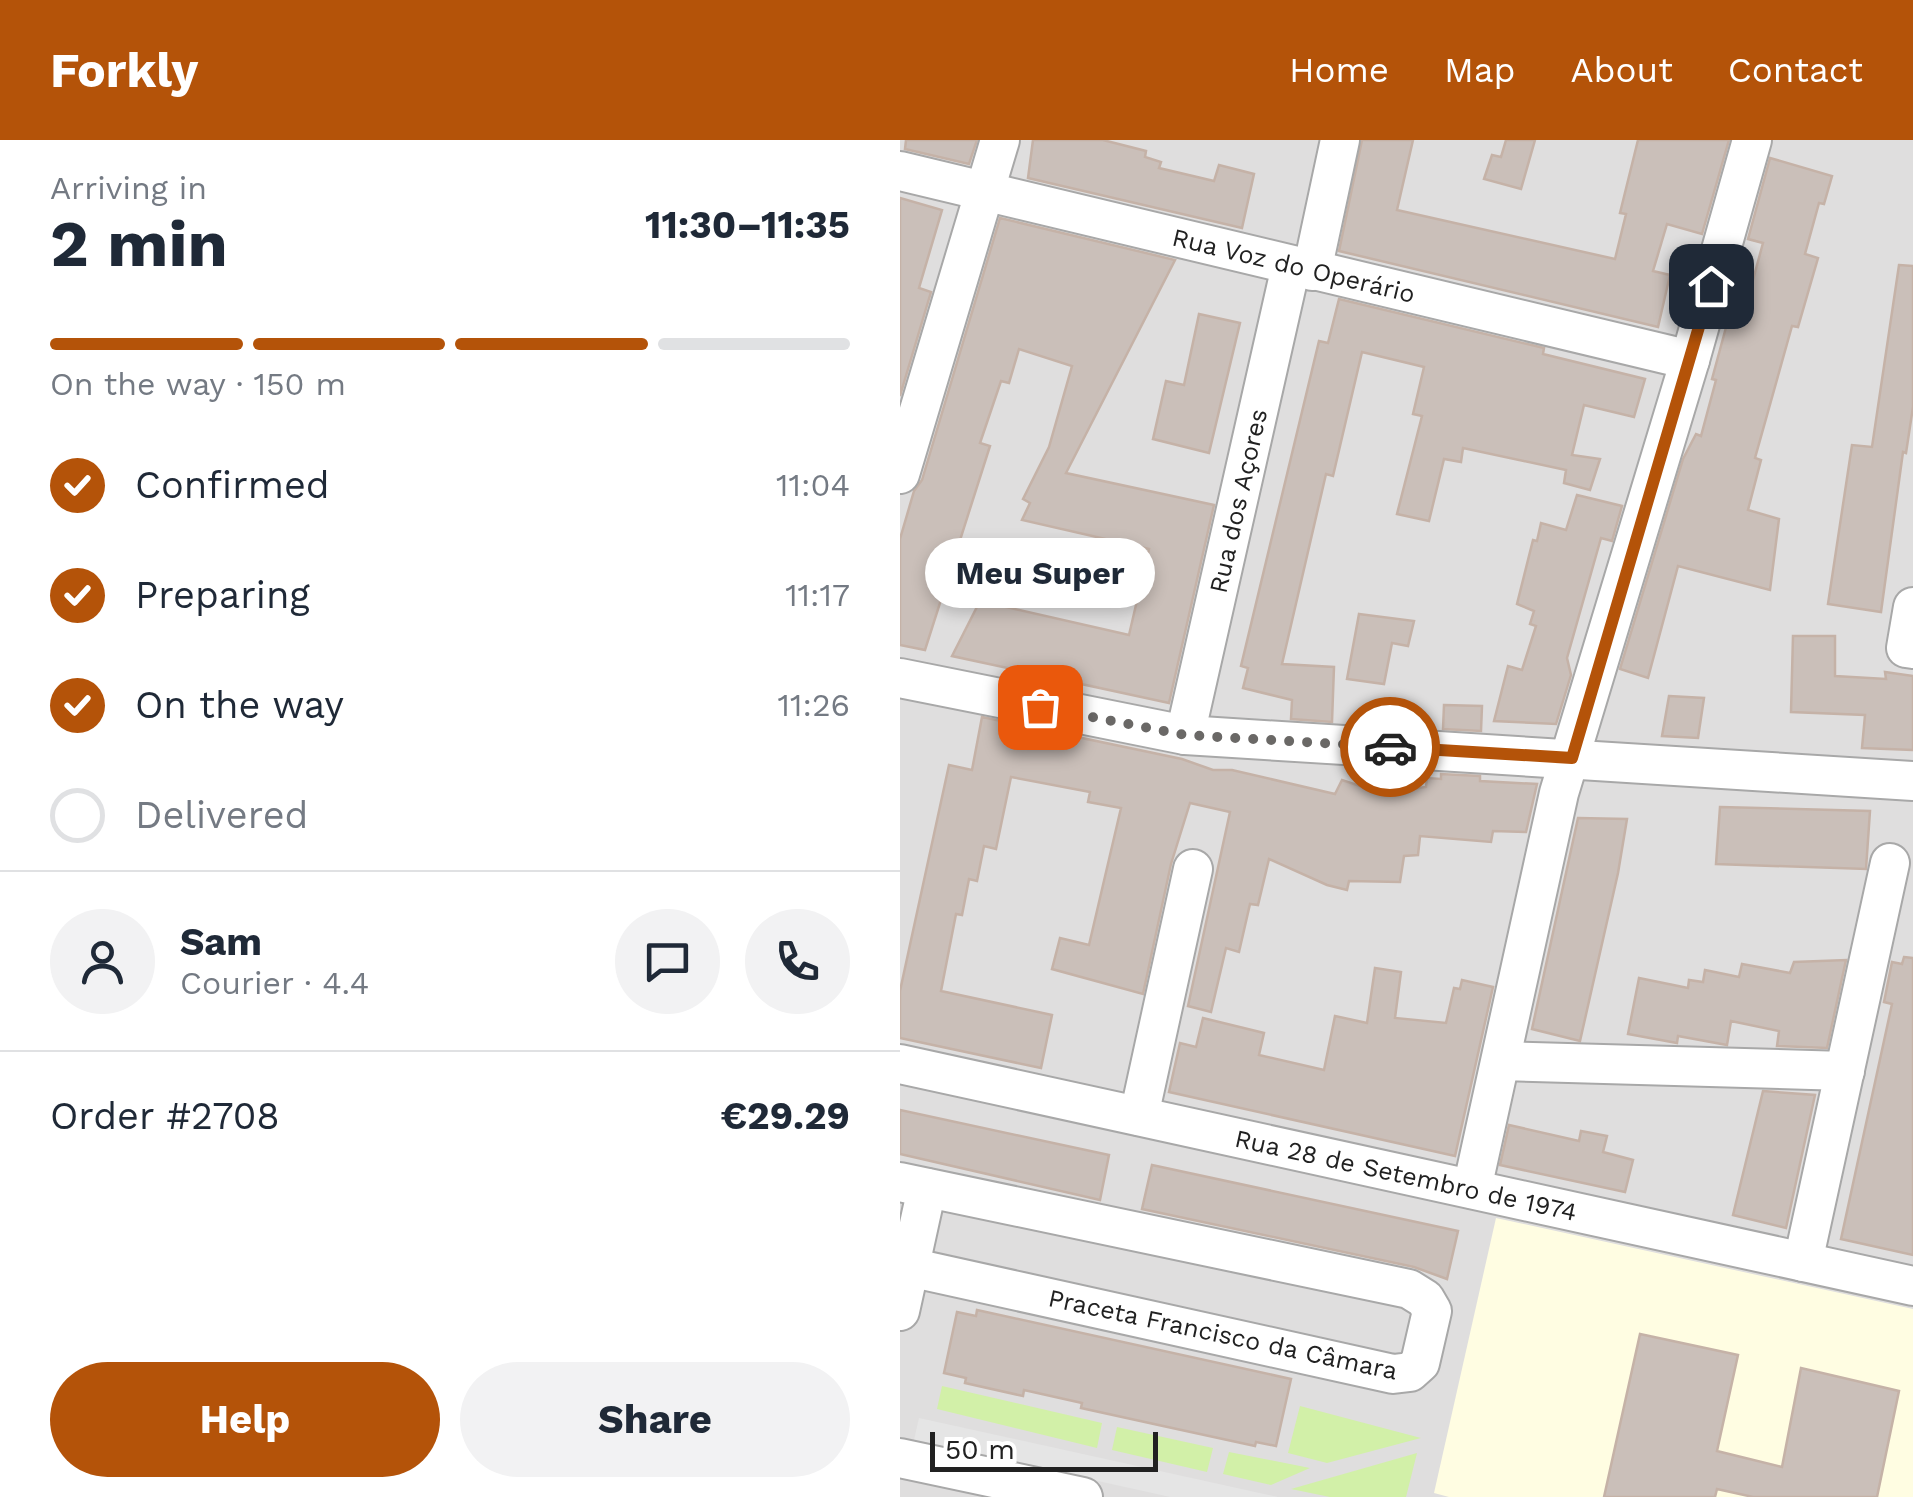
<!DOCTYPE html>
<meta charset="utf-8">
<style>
:root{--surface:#fff;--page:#f2f2f3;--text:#1f2937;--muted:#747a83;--line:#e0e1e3;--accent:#b45309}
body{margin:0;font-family:"Work Sans",sans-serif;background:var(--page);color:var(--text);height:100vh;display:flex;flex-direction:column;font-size:38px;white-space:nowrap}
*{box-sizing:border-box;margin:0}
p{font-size:32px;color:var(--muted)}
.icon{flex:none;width:55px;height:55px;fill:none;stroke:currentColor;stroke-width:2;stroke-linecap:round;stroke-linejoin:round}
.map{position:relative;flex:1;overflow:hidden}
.sheet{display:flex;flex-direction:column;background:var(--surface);width:900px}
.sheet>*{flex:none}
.scale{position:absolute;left:30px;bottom:25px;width:228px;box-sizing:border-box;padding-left:10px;border:5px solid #212121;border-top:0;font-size:28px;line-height:35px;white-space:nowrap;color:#212121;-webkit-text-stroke:8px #fff;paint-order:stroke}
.pin{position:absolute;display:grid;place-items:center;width:85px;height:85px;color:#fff;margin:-42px;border-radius:20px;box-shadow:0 5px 15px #0006}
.courier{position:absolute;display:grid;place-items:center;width:100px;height:100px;margin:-50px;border:8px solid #b45309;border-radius:50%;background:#fff;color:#222;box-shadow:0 2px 12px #0007}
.bubble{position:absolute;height:70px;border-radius:35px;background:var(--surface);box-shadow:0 5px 15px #0003;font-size:32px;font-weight:700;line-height:70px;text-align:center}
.headline em{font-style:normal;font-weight:700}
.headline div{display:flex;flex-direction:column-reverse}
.headline{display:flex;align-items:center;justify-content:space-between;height:170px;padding:0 50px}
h1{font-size:65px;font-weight:700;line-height:75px}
.bar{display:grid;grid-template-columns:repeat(4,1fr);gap:15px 10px;align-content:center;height:120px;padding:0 50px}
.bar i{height:12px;border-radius:8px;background:var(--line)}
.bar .current{background:var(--accent)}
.bar p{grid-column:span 4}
.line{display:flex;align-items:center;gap:25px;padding:0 50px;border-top:2px solid var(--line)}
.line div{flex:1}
.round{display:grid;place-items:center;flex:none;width:105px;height:105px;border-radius:52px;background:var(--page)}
ol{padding:0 50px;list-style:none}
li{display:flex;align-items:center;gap:30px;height:110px}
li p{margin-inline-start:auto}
li .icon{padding:10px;border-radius:50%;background:var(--accent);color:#fff;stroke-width:4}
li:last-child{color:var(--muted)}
li i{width:55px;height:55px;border:5px solid var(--line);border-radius:50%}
.cta{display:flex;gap:20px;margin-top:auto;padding:20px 50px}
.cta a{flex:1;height:115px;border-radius:60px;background:var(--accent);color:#fff;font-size:40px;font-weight:700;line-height:115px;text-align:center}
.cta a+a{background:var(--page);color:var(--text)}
header{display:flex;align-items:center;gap:60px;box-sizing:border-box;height:140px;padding:0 50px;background:var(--accent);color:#fff}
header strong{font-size:48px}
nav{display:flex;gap:55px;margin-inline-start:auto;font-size:35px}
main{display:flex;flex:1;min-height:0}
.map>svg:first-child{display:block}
.residential{fill:#dfdede}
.education{fill:#fffde2}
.grass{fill:#d2f0a8}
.parking{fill:#e5e5e5}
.building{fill:#cabfb9;stroke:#c5b2a7;stroke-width:2.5}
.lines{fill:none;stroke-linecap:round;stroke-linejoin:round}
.minor-casing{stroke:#a8a8a8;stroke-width:42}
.minor{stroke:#fff;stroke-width:38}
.done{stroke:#6a6866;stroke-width:10;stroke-dasharray:0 18}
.route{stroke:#b45309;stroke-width:12}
.labels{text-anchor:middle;stroke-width:8;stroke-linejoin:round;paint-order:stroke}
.street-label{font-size:25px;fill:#212121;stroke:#fff}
</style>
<header>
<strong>Forkly</strong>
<nav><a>Home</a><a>Map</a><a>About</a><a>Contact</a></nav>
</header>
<main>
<section class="sheet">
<div class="headline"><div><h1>2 min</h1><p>Arriving in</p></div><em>11:30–11:35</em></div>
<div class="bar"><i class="current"></i><i class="current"></i><i class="current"></i><i></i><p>On the way · 150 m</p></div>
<ol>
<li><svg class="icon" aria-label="check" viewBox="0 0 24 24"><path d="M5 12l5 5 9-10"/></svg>Confirmed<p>11:04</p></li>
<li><svg class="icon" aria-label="check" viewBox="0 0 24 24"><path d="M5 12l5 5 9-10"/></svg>Preparing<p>11:17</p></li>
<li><svg class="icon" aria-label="check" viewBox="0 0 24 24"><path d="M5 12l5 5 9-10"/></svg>On the way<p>11:26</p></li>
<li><i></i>Delivered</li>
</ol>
<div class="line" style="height:180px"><a class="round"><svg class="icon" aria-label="person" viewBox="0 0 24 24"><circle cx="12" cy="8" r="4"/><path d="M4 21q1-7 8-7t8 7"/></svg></a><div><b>Sam</b><p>Courier · 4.4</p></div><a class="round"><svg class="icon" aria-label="chat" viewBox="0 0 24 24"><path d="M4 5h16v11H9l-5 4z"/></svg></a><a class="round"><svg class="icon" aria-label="phone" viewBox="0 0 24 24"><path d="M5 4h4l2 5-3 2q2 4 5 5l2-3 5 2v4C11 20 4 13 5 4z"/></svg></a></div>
<div class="line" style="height:130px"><div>Order #2708</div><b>€29.29</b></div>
<div class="cta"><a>Help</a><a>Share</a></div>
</section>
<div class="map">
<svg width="1013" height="1357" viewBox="0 0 1013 1357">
<rect width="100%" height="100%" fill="#f2ede6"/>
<!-- residential -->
<rect class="residential" x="0" y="0" width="1013" height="1357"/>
<!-- education -->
<path class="education" d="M596,1078L1013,1169V1357H549L534,1353Z"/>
<!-- grass -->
<g class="grass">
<path d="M42,1246L202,1283L197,1308L37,1269Z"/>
<path d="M400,1266L521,1298L427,1323L388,1313Z"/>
<path d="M217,1287L313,1308L307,1332L212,1310Z"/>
<path d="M329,1312L410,1328L371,1345L323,1334Z"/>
<path d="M517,1313L506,1357H430L391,1349Z"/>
</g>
<!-- parking -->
<path class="parking" d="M19,1278L378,1357H270L14,1300Z"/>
<!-- building -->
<g class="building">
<path d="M6,0H77L69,24L5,9Z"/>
<path d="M133,0H203L246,11L245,17L261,22L259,28L314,41L319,25L354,34L342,88L128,38Z"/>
<path d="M462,0H513L497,70L715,119L726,74L720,73L738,0H829L802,94L767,84L753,131L770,135L758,187L439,111Z"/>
<path d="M606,0H635L621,49L584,39L592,15L601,17Z"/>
<path d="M870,18L932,36L924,64L919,63L905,114L918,118L898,187L892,186L855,318L861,320L848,370L879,379L870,450L778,426L748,538L720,529L783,319L796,294L801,296L816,240L812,239L831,169L844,173L863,103L848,99Z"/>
<path d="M0,58L42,70L19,148L31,152L0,256Z"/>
<path d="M100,78L275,120L166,333L314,365L269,563L52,516L80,461L229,495L249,409L122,380L130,363L123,359L149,307L172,226L119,209L109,243L101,241L80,303L90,306L25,510L0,505V399L14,351L22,340Z"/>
<path d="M999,125L1013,126V267L1006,313L1003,312L981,472L928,464L952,305L972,307Z"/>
<path d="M439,159L644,208L643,214L745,239L734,277L684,265L672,315L700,319L690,350L664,343L666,330L563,308L561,322L544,319L529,381L497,374L522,276L513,274L524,227L462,212L433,336L426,334L382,524L434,527L432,582L391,579L392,560L343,548L348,528L341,526L419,201L428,203Z"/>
<path d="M299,174L340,183L309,313L253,299L266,241L284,245Z"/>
<path d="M677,355L722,366L712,401L701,398L667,518L671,535L656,584L594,581L608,526L622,530L636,486L630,484L634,471L617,464L633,400L637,401L641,383L666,390Z"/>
<path d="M459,474L514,481L508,506L492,503L484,544L447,539Z"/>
<path d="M893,496H935V536L986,539L985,532L1013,536V610L962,608L965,575L891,572Z"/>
<path d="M769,556L804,558L798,598L762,596Z"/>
<path d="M544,565L582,566L581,591L543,589Z"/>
<path d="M82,577L282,619L313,630H332L435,654L442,640L472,650L499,651L526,647L527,638L541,639V634L580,636V641L637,644L626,692L593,691L591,702L520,696L518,715L504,716L500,742L449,741L447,750L427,745L369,719L358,765L350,764L339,812L326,808L311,872L288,866L330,672L290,663L271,724L243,854L152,829L160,798L189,805L221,668L188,662L190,652L111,637L96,709L84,706L77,741L69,739L62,775L56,774L41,851L152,875L141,928L0,898V851L49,625L72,630Z"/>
<path d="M820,667L970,671L966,729L816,724Z"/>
<path d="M678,678L727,679L718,733L680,901L632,889Z"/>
<path d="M1004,817L1013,818V1115L941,1099L992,864L984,862L992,822L1002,824Z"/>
<path d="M946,820L927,908L877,906L879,891L831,881L827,905L778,896L777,903L728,894L739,838L788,848L789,840L803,842L805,830L839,837L842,824L890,833L894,822Z"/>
<path d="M475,828L501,832L495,878L546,883L554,848L560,849L562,840L593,847L555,1016L269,952L280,903L296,907L303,878L364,893L359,915L424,930L435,876L467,883Z"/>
<path d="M863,951L915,955L886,1088L833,1075Z"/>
<path d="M0,970L209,1015L200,1060L0,1014Z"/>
<path d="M609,985L679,1001L681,991L707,996L703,1012L733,1020L725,1052L600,1025Z"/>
<path d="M252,1025L558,1091L547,1139L514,1127L242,1069Z"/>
<path d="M77,1170L391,1239L376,1306L356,1302L355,1306L263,1286L181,1268L182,1263L124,1250L123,1256L65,1243L66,1238L44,1233L57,1172L76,1176Z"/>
<path d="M740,1194L838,1215L817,1311L882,1327L901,1228L999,1251L977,1357H853L817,1349L815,1357H704Z"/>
</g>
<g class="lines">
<!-- minor casing -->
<g class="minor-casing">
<g id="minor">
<path id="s1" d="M0,31L790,220"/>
<path d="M412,131L440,0"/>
<path d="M0,334L100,0"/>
<path d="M1013,467L1006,508L1013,509"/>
<path d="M0,538L285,595L1013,641"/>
<path id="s2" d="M285,595L391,126"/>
<path d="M601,921L945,931"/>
<path id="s3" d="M0,924L1013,1146"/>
<path d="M239,976L293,729"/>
<path d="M0,1042L509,1149L525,1159L532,1171L520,1223L510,1232L493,1234L0,1125"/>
<path d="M572,1049L659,653L790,220L852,0"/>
<path d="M903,1122L990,723"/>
<path d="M0,1171L27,1048"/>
<path d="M0,1318L183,1357"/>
</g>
</g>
<!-- minor -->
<use href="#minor" class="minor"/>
</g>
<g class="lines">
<!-- done -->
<path class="done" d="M140,567L285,595L490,607"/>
<!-- route -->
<path class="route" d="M490,607L672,618L811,146"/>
</g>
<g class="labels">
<!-- street labels -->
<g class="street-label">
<text dy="9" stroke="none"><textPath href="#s1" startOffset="405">Rua Voz do Operário</textPath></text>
<text dy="9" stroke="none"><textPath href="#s2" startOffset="240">Rua dos Açores</textPath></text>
<text dy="9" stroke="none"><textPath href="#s3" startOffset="518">Rua 28 de Setembro de 1974</textPath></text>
<text transform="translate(323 1194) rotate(12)" y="9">Praceta Francisco da Câmara</text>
</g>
</g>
</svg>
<div class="scale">50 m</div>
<div class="pin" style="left:140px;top:567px;background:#ea580c"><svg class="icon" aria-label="bag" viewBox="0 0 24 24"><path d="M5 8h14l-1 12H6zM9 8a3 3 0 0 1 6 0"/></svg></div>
<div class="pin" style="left:811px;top:146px;background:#1f2937"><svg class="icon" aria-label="home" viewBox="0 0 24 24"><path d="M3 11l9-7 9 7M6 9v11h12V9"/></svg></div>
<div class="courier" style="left:490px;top:607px"><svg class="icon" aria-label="car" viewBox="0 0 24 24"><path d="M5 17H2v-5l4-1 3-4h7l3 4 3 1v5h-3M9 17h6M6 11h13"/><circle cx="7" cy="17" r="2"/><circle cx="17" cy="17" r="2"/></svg></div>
<div class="bubble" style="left:25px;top:398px;width:230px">Meu Super</div>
</div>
</main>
